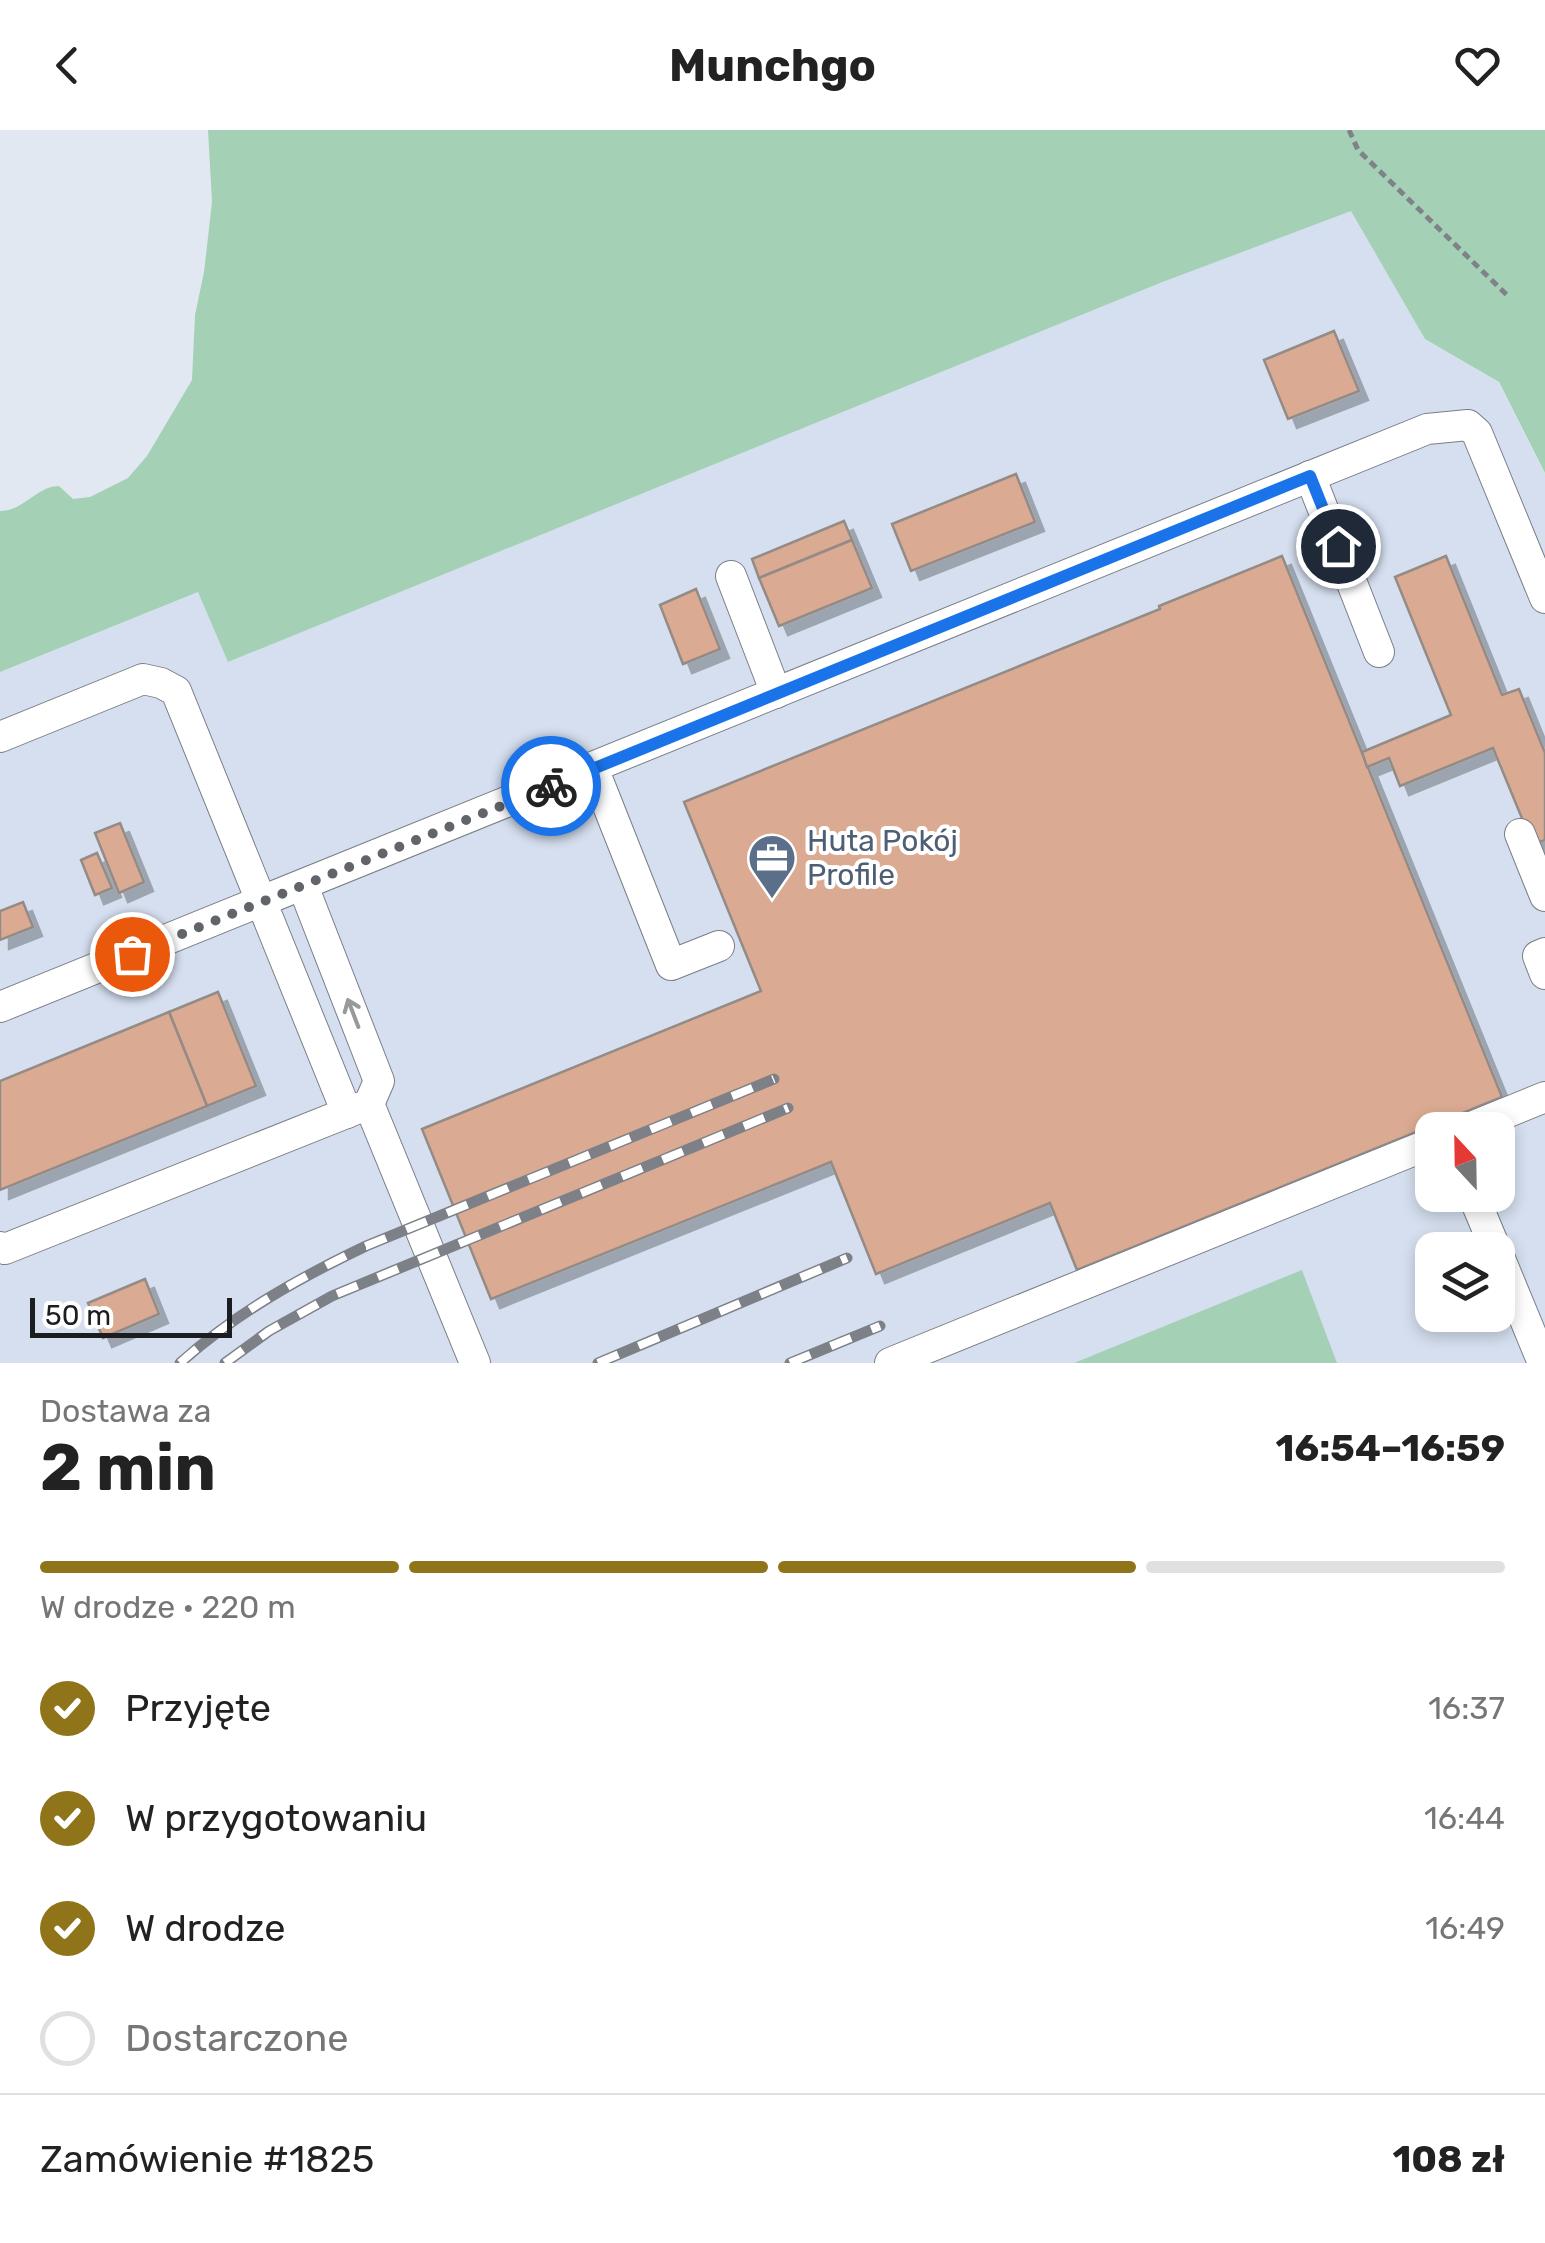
<!DOCTYPE html>
<html lang="pl">
<meta charset="utf-8">
<style>
:root{--surface:#fff;--page:#f6f6f6;--text:#222;--muted:#767676;--line:#e0e0e0;--accent:#8f7419}
body{margin:0;font-family:Rubik,sans-serif;background:var(--page);color:var(--text);height:100vh;display:flex;flex-direction:column;font-size:38px;white-space:nowrap}
*{box-sizing:border-box;margin:0}
p{font-size:32px;color:var(--muted)}
.icon{flex:none;width:55px;height:55px;fill:none;stroke:currentColor;stroke-width:2;stroke-linecap:round;stroke-linejoin:round}
.map{position:relative;height:1233px;overflow:hidden}
.side{display:flex;flex-direction:column;background:var(--surface);flex:1}
.side>*{flex:none}
.needle{width:65px;rotate:338deg}
.fabs{position:absolute;left:1415px;top:982px;display:grid;gap:20px}
.fabs a{display:grid;place-items:center;width:100px;height:100px;border-radius:20px;background:var(--surface);box-shadow:0 5px 15px #0003;font-size:50px}
.scale{position:absolute;left:30px;bottom:25px;width:202px;box-sizing:border-box;padding-left:10px;border:5px solid #1b1d20;border-top:0;font-size:28px;line-height:35px;white-space:nowrap;color:#1b1d20;-webkit-text-stroke:8px #fff;paint-order:stroke}
.pin{position:absolute;display:grid;place-items:center;width:85px;height:85px;color:#fff;margin:-42px;border:5px solid #fff;border-radius:50%;box-shadow:0 2px 10px #0007}
.courier{position:absolute;display:grid;place-items:center;width:100px;height:100px;margin:-50px;border:8px solid #1a73e8;border-radius:50%;background:#fff;color:#222;box-shadow:0 2px 12px #0007}
.overview em{font-style:normal;font-weight:700}
.overview div{display:flex;flex-direction:column-reverse}
.overview{display:flex;align-items:center;justify-content:space-between;height:170px;padding:0 40px}
h1{font-size:65px;font-weight:700;line-height:75px}
.bar{display:grid;grid-template-columns:repeat(4,1fr);gap:15px 10px;align-content:center;height:120px;padding:0 40px}
.bar i{height:12px;border-radius:8px;background:var(--line)}
.bar .current{background:var(--accent)}
.bar p{grid-column:span 4}
.line{display:flex;align-items:center;gap:25px;padding:0 40px;border-top:2px solid var(--line)}
.line div{flex:1}
ol{padding:0 40px;list-style:none}
li{display:flex;align-items:center;gap:30px;height:110px}
li p{margin-inline-start:auto}
li .icon{padding:10px;border-radius:50%;background:var(--accent);color:#fff;stroke-width:4}
li:last-child{color:var(--muted)}
li i{width:55px;height:55px;border:5px solid var(--line);border-radius:50%}
header{display:flex;justify-content:space-between;align-items:center;height:130px;padding:0 40px;background:var(--surface);font-size:45px;font-weight:700}
.map>svg:first-child{display:block}
.built{fill:#d5dfef;fill-rule:evenodd}
.green{fill:#a4d0b6}
.building{fill:#daab92;stroke:#958b86;stroke-width:2.5;filter:url(#shadow)}
.lines{fill:none;stroke-linecap:round;stroke-linejoin:round}
.minor-casing{stroke:#7a7e87;stroke-width:32}
.path{stroke:#7f8389;stroke-width:5;stroke-dasharray:8 5;stroke-linecap:butt}
.minor{stroke:#fff;stroke-width:30}
.rail-casing{stroke:#7d8187;stroke-width:11}
.rail{stroke:#fff;stroke-width:8;stroke-dasharray:22;stroke-linecap:butt}
.oneway{stroke:#98999b}
.done{stroke:#616469;stroke-width:10;stroke-dasharray:0 18}
.route{stroke:#1a73e8;stroke-width:12}
.labels{text-anchor:middle;stroke-width:8;stroke-linejoin:round;paint-order:stroke}
.service-label{font-size:30px;fill:#4e5e75;stroke:#fff;text-anchor:start}
</style>
<header><svg class="icon" aria-label="back" viewBox="0 0 24 24"><path d="M15 5l-7 7 7 7"/></svg>Munchgo<svg class="icon" aria-label="heart" viewBox="0 0 24 24"><path d="M12 20l-8-8c-3-5 5-10 8-4 3-6 11-1 8 4z"/></svg></header>
<div class="map">
<svg width="1545" height="1233" viewBox="0 0 1545 1233">
<defs>
<filter id="shadow"><feDropShadow dx="9" dy="9" stdDeviation="0" flood-color="#0004"/></filter>
</defs>
<rect width="100%" height="100%" fill="#e2e8f1"/>
<!-- built -->
<path class="built" d="M1352,80L1425,209L1498,252L1545,344V1233H1337L1302,1141L1074,1233H0V542L199,462L228,532L1160,153ZM1432,1000H1498V1065H1432ZM1432,1120H1498V1185H1432Z"/>
<!-- green -->
<g class="green">
<path d="M208,0H1545V343L1499,252L1425,209L1351,81L1160,153L228,532L198,462L0,542V381C24,381 37,356 59,356L73,369L90,367L128,348L147,326L192,250L195,185L204,142L212,72Z"/>
<path d="M1302,1140L1337,1233H1074Z"/>
</g>
<!-- building -->
<g class="building">
<path d="M1334,201L1359,261L1288,289L1264,230Z"/>
<path d="M1016,344L1035,392L911,441L892,394Z"/>
<path d="M844,391L852,410L759,448L752,429Z"/>
<path d="M852,410L872,458L779,496L759,448Z"/>
<path d="M1282,426L1502,967L1077,1140L1050,1073L876,1144L831,1032L491,1169L422,999L761,861L684,672L1160,479L1159,476Z"/>
<path d="M1446,426L1502,565L1519,559L1545,623V710L1533,715L1493,618L1400,656L1389,628L1367,637L1362,622L1451,585L1395,447Z"/>
<path d="M696,459L720,519L683,534L660,475Z"/>
<path d="M120,693L144,752L119,763L95,703Z"/>
<path d="M97,723L112,758L95,765L81,730Z"/>
<path d="M23,772L33,797L0,810V781Z"/>
<path d="M218,862L256,956L207,976L169,882Z"/>
<path d="M169,882L207,976L0,1060V951Z"/>
<path d="M145,1149L159,1184L103,1208L88,1173Z"/>
</g>
<g class="lines">
<!-- minor casing -->
<g class="minor-casing">
<g id="minor">
<path d="M1310,346L1379,522"/>
<path d="M731,446L776,563"/>
<path d="M0,607L143,549L161,553L176,561L347,983"/>
<path d="M593,638L671,835L719,816"/>
<path d="M1520,704L1545,766"/>
<path d="M1545,823L1538,826L1545,844"/>
<path d="M0,877L1427,299L1468,295L1477,303L1545,468"/>
<path d="M369,974L475,1233"/>
<path d="M1464,1000L1545,967"/>
<path d="M1473,1065L1496,1120"/>
<path d="M0,1117L5,1119L369,974L379,951L303,756"/>
<path d="M1498,1124L1543,1233"/>
<path d="M890,1233L1432,1013"/>
</g>
</g>
<!-- path -->
<path class="path" d="M1349,0L1358,20L1510,168"/>
<!-- minor -->
<use href="#minor" class="minor"/>
<!-- rail casing -->
<g class="rail-casing">
<g id="rail">
<path d="M180,1233C236,1183 299,1148 366,1116L774,949"/>
<path d="M225,1233L269,1201L332,1166L788,978"/>
<path d="M598,1233L847,1128"/>
<path d="M790,1233L880,1196"/>
</g>
</g>
<!-- rail -->
<use href="#rail" class="rail"/>
</g>
<!-- one-way arrows -->
<defs><path id="oneway-shaft" d="M-6 0H5M1.5-3L5.5 0L1.5 3" fill="none" stroke-width="1.6" stroke-linecap="round" stroke-linejoin="round" transform="scale(2.5)"/></defs>
<use class="oneway" href="#oneway-shaft" transform="translate(353 883) rotate(-111)"/>
<g class="lines">
<!-- done -->
<path class="done" d="M132,824L551,656"/>
<!-- route -->
<path class="route" d="M551,656L1310,346L1338,416"/>
</g>
<!-- icons -->
<defs>
<g id="office-pin" transform="scale(2.5)"><path d="M0 17L-7.5 6A9.5 9.5 0 1 1 7.5 6Z" fill="#5c6f8a" stroke="#fff"/><path d="M-6-3h4V-5.5h4V-3h4V5H-6ZM-1-4.5V-3h2v-1.5ZM-6 0V1H6V0Z" fill="#fff"/></g>
</defs>
<g fill-rule="evenodd">
<use href="#office-pin" x="772" y="728"/>
</g>
<g class="labels">
<!-- service labels -->
<g class="service-label">
<text x="807" y="721">Huta Pokój<tspan x="807" dy="34">Profile</tspan></text>
</g>
</g>
</svg>
<div class="fabs">
<a><svg class="needle" viewBox="-14 -14 28 28"><path d="M0-13l5 13h-10z" fill="#e53935"/><path d="M0 13l5-13h-10z" fill="#767676"/></svg></a>
<a><svg class="icon" aria-label="layers" viewBox="0 0 24 24"><path d="M12 4l9 5-9 5-9-5zM3 14l9 5 9-5"/></svg></a>
</div>
<div class="scale">50 m</div>
<div class="pin" style="left:132px;top:824px;background:#ea580c"><svg class="icon" aria-label="bag" viewBox="0 0 24 24"><path d="M5 8h14l-1 12H6zM9 8a3 3 0 0 1 6 0"/></svg></div>
<div class="pin" style="left:1338px;top:416px;background:#1f2937"><svg class="icon" aria-label="home" viewBox="0 0 24 24"><path d="M3 11l9-7 9 7M6 9v11h12V9"/></svg></div>
<div class="courier" style="left:551px;top:656px"><svg class="icon" aria-label="bike" viewBox="0 0 24 24"><circle cx="6" cy="16" r="4"/><circle cx="18" cy="16" r="4"/><path d="M6 16l4-8h5l3 8M10 8l3 8H6M13 5h3"/></svg></div>
</div>
<section class="side">
<div class="overview"><div><h1>2 min</h1><p>Dostawa za</p></div><em>16:54–16:59</em></div>
<div class="bar"><i class="current"></i><i class="current"></i><i class="current"></i><i></i><p>W drodze · 220 m</p></div>
<ol>
<li><svg class="icon" aria-label="check" viewBox="0 0 24 24"><path d="M5 12l5 5 9-10"/></svg>Przyjęte<p>16:37</p></li>
<li><svg class="icon" aria-label="check" viewBox="0 0 24 24"><path d="M5 12l5 5 9-10"/></svg>W przygotowaniu<p>16:44</p></li>
<li><svg class="icon" aria-label="check" viewBox="0 0 24 24"><path d="M5 12l5 5 9-10"/></svg>W drodze<p>16:49</p></li>
<li><i></i>Dostarczone</li>
</ol>
<div class="line" style="height:130px"><div>Zamówienie #1825</div><b>108 zł</b></div>
</section>
